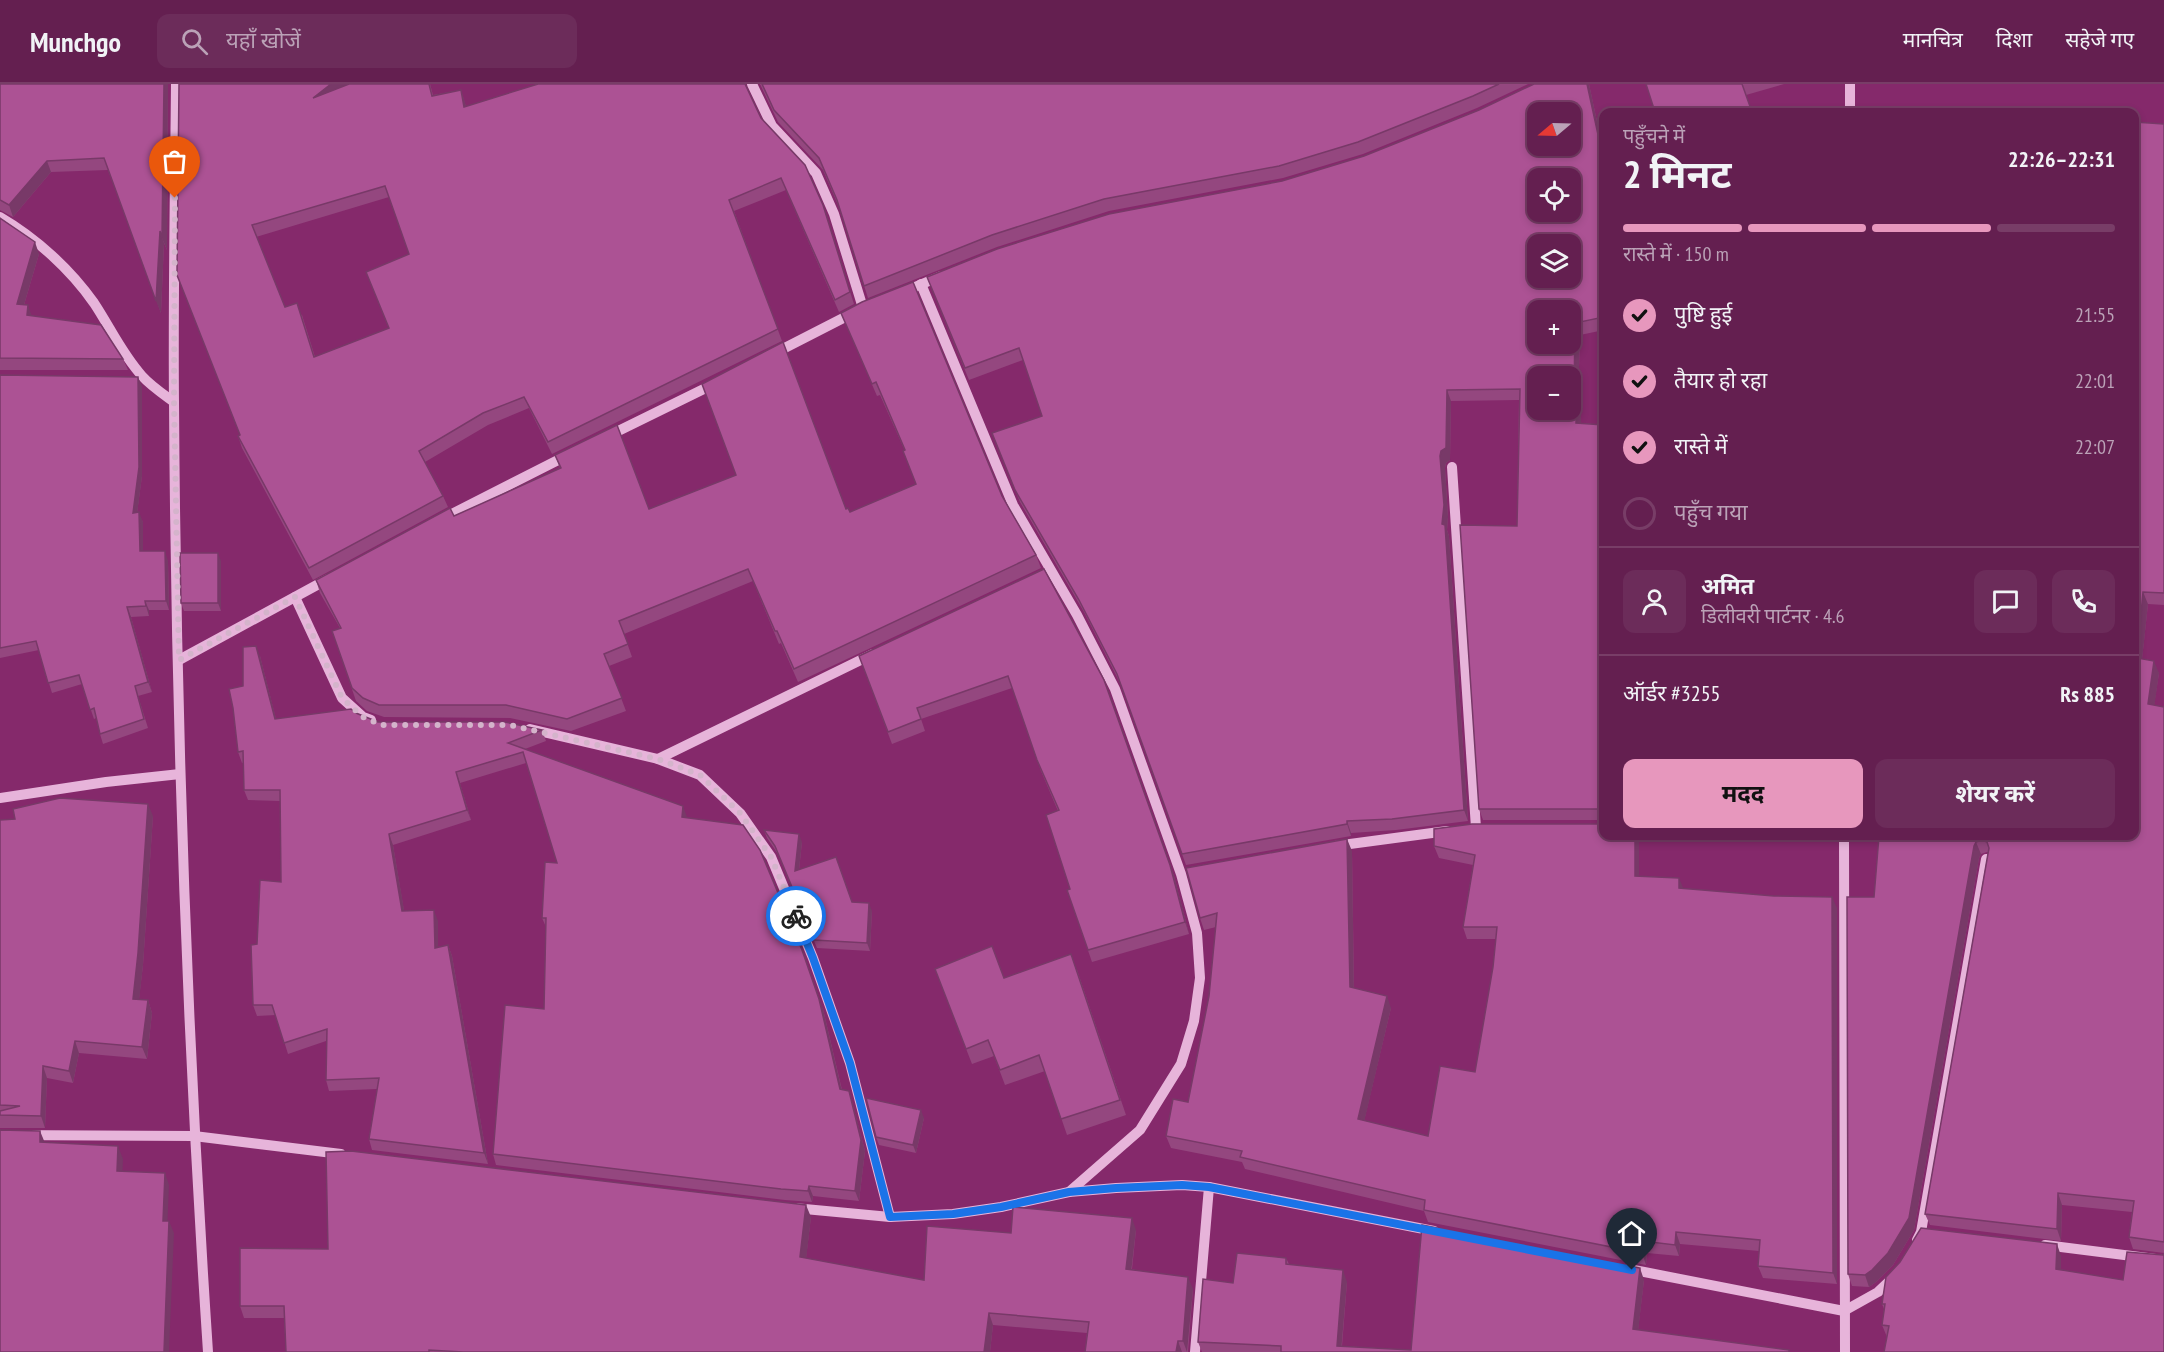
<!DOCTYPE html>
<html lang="hi">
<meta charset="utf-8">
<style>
:root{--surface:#641f50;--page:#6c2c5a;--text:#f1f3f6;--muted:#bba2b7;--line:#783d67;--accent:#e797bd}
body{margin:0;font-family:"PT Sans Narrow","Noto Sans Devanagari",sans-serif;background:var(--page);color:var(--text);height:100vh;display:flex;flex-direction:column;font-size:22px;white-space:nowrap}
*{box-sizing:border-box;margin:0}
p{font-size:20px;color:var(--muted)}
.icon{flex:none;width:33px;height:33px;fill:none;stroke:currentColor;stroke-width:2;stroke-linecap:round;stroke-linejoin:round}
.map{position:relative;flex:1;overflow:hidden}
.details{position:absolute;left:1599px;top:24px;width:540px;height:732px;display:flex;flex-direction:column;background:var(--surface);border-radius:12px;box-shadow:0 3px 9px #0003,0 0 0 2px var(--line)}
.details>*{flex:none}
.needle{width:39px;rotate:251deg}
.buttons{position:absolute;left:1527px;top:18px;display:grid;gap:12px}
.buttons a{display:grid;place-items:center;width:54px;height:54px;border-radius:12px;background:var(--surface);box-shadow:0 3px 9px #0003,0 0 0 2px var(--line);font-size:30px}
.pin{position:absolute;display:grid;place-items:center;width:51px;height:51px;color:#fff;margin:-62px -26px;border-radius:50% 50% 50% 0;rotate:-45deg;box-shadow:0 0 6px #0007}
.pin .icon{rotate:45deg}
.courier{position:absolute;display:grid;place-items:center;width:60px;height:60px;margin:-30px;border:4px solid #1a73e8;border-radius:50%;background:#fff;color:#222;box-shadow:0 2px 8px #0007}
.head em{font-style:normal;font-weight:700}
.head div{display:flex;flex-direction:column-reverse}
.head{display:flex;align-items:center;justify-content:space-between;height:102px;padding:0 24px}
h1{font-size:39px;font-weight:700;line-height:45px}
.bar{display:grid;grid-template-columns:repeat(4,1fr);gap:9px 6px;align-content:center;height:72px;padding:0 24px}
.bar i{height:8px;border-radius:4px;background:var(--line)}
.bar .active{background:var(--accent)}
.bar p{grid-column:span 4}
.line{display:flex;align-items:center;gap:15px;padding:0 24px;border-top:2px solid var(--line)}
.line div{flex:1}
.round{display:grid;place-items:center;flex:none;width:63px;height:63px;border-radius:12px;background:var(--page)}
ol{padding:0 24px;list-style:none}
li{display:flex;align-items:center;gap:18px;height:66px}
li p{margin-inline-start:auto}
li .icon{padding:6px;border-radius:50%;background:var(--accent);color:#111;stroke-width:4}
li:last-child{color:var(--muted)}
li i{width:33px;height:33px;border:3px solid var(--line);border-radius:50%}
.cta{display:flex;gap:12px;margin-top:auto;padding:12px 24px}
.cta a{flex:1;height:69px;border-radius:12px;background:var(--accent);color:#111;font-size:24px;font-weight:700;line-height:69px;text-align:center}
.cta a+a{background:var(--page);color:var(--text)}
header{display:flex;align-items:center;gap:36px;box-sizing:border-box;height:84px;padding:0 30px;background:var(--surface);border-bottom:2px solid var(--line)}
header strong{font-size:28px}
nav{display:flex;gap:33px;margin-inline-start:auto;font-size:21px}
.search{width:420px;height:54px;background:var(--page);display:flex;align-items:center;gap:15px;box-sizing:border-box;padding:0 21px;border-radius:12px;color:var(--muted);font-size:22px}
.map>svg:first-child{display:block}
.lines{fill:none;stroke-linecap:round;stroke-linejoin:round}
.minor{stroke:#e7b4da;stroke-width:10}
.wall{fill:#94477f;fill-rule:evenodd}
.shaded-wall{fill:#783968}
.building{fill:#ac5294;stroke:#783968;stroke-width:1.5;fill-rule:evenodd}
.done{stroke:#d4b4cb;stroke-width:6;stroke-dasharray:0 10.8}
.route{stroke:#1a73e8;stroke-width:8}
</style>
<header>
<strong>Munchgo</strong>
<div class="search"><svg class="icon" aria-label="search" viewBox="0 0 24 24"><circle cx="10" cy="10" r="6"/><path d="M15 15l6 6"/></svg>यहाँ खोजें</div>
<nav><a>मानचित्र</a><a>दिशा</a><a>सहेजे गए</a></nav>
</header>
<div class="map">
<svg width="2164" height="1268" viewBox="0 0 2164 1268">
<rect width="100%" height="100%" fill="#85296b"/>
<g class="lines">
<!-- minor -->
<g class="minor">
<path d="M176,0C175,106 173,213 174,319C176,635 187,952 208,1268"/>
<path d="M752,0L772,42L816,89L834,130L863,224"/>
<path d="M1850,28V0"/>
<path d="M0,133C36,154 70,185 94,219C110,243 122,270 142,292C151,302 163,310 174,318"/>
<path d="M921,200L1013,421L1077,531L1115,605L1181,790L1197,849L1200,894L1194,937L1181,980L1140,1046L1069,1108"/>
<path d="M903,208L941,192"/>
<path d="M773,270L855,228"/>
<path d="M606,353L716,299"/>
<path d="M1452,383L1476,744"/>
<path d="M440,436L568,371"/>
<path d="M295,513L342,614L363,633L371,636"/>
<path d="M179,576L328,495"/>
<path d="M530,645L658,675L700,691L740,729L771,773L813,874L850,979L890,1133"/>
<path d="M658,675L873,570"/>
<path d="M0,714L106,698L180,690"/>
<path d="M1844,752L1845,1268"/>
<path d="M1335,762L1447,747"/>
<path d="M0,1051L194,1052L341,1070"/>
<path d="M794,1124L890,1133L953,1130L1001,1123L1069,1108L1116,1104L1182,1101L1209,1103L1434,1147"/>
<path d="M1917,1156L1921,1148L1986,775"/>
<path d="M2045,1161L2164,1176"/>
<path d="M1629,1185L1844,1227L1878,1208L1895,1192"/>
<path d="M1195,1268L1209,1103"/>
</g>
</g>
<!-- wall -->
<g class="wall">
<path d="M0,0H168L167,166L164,159L161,229L108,86L51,88L13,133L0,126Z"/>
<path d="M179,0H430L433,11L461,6L466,23L761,34L823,121L854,220L839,228L786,106L734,127L782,257L552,370L529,324L488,341L425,378L443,412L448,423L313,496L242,364L238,352H240ZM389,113L409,170L366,188L389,245L315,273L302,231L285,223L256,153Z"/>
<path d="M760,0H1528L1477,24L1363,70L1283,94L1109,127L997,163L868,214L839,123L823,86L778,38Z"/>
<path d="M1534,0H1589L1604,70V246L1580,251L1578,316L1581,325V339L1604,341V736H1483L1479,725L1517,442L1519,316L1451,317L1450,376L1446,379L1445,384L1448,433L1447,446L1449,452L1468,737L1396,746L1351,749V752L1186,781L1121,601L1084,528L1020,418L992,349L1042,332L1023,276L969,296L927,193L1282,97L1364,72L1479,26Z"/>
<path d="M1646,0H1784L1746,11Z"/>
<path d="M2134,38L2164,40V521L2148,520L2142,575L2159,589L2154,621L2164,623V1169L2133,1165L2129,1153L2132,1128L2062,1121L2061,1157L1930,1141L1925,1130L1988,768H1987L1981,770L1979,774L1914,1146L1893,1181L1876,1198L1869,1203L1852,1202L1848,1190L1879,752H2134Z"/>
<path d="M0,134L39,170L24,221L32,232L123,275L128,286H0Z"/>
<path d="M841,229L1002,412L1036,471L1041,484L798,598L781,559L779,560L753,497L624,550L632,573L609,582L626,627L571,647L510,634L384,633L367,627L356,617L332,547L340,544L320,509L316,496L454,432L560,384L555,371L649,425H846L850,428L916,401L905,367L880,311L877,312L846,241Z"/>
<path d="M0,291L142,302V392L137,429L143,438V467L168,477L169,526H149V532L131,533L152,608L138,612L148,644L103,660L100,650L96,634L94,635L82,600L52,609L39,566L0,574Z"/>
<path d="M221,477V527H184L181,519Z"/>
<path d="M1044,485L1174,792L1189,850L1092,878L1067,806L1070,805L1058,727L1041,687L1012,604L921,635L925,647L892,660L859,572Z"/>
<path d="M260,572L276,635L356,629L378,638L542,646L546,657L525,665L687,733V734L823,925L842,1006L852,1018L865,1067L859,1117L813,1112L812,1118L785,1116L496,1081L493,1070L544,925L546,843L542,834L557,779L526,679L460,699L471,736L393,761L404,827L438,837V863L448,861L452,872L488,1080L372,1066L369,1055L377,1005L329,1007L326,996V957L288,970L276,931L257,932L253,921L257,860L281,798L280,717L248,716L244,706V678L242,679L238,668L243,602Z"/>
<path d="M153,732L143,881L139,915L148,916L152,929L147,975L79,969L73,999L47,994L45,1044H0V736Z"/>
<path d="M1600,740L1639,792L1683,804L1837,824V1200L1763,1194L1758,1182L1759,1167L1680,1160L1679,1172L1647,1169L1646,1181L1428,1138L1424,1127L1245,1085L1242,1078L1171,1064L1166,1052L1188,1018L1209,912L1216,843L1204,846L1200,834L1352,767L1354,904L1391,924L1364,1037L1428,1052L1475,988L1493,883L1496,855H1467L1463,843L1473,781L1439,774L1434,762Z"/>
<path d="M764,746L802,758L799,786L852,818L872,827L870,867L817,864L778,770L767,754Z"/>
<path d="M935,885L1004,894L1077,886L1126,1031L1067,1051L1045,987L1005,1001L994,972L972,980Z"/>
<path d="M924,1034L916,1069L879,1061L876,1053Z"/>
<path d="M811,1133L806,1174L924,1196L1011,1149L1136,1146L1132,1185L1193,1205L1188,1268H1085L1087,1249L993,1241L990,1268H286L284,1234H244L240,1222L328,1165Z"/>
<path d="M2163,1171L2164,1268L1887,1253L1882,1241L1884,1225L1882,1220L2061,1172V1186L2123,1196Z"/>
<path d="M1286,1174L1289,1180L1347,1198L1342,1262L1411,1266L1644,1196L1638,1246L1790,1268H1202L1198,1258L1233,1199Z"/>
</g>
<!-- shaded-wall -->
<g class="shaded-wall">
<path d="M164,0H168L167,166L162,154Z"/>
<path d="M331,0H350L313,14Z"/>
<path d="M1587,0H1589L1604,70V78Z"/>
<path d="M461,6L465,18L469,35L464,23Z"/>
<path d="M47,77L51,88L13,133L9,121Z"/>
<path d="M823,121L827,133L854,220L850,208Z"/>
<path d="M160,147L164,159L161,229L156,217Z"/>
<path d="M35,158L39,170L21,231L17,220Z"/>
<path d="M28,221L32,233L27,231Z"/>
<path d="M1575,239L1580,251L1578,316L1581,325V350L1576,339L1574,313Z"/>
<path d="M138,293L142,302V392L136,438L133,429Z"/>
<path d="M1447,306L1451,317L1450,376L1446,379L1445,384L1448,433L1447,446L1449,452L1468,737L1464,726L1442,440L1440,372Z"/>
<path d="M139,428L143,438V477L140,467Z"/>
<path d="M165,467L168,477L169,526L166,517Z"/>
<path d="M218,469L221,477V527L218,519Z"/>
<path d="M2143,508L2148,520L2141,586L2137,574Z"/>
<path d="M145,517L149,526V532L146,522Z"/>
<path d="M127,523L131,533L152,608L148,598Z"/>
<path d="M256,562L260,572L279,646L275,635Z"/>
<path d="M2154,577L2159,589L2153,632L2148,620Z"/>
<path d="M1104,596L1174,792L1189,850L1185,838Z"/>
<path d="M456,688L460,699L471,736L467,726Z"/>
<path d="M148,720L153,732L143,881L138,927L133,915Z"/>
<path d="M683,722L687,733L686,744L682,733Z"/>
<path d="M1347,737L1351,749V752L1347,740Z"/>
<path d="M389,750L393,761L406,837L402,827Z"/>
<path d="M799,750L802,758L798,795L795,787Z"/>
<path d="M1635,752H1639V803L1635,792Z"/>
<path d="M1347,755L1352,767L1354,914L1350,903Z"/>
<path d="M1976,758L1981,770L1979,774L1914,1146L1893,1181L1876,1198L1869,1203L1865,1191L1974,762Z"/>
<path d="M1679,794L1684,806L1679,804Z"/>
<path d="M1832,813L1837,824V1200L1833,1189Z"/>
<path d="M869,819L872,827L870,867L867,859Z"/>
<path d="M434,826L438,837V874L435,864Z"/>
<path d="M448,861L452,872L488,1080L484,1069Z"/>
<path d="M802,866L823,925L844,1016L840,1005Z"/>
<path d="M1387,912L1391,924L1362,1047L1358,1035Z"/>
<path d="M148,916L152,929L147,975L142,963Z"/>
<path d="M75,957L79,969L73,999L69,987Z"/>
<path d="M43,982L47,994L45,1044L41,1032Z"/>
<path d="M849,1007L852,1018L865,1067L859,1117L855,1107Z"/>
<path d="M921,1026L924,1034L916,1069L913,1061Z"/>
<path d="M40,1047L45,1059L40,1058Z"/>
<path d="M118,1062L123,1075L122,1099L117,1087Z"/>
<path d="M165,1089L169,1101L167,1149L163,1137Z"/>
<path d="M809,1102L813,1112L812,1118L808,1107Z"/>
<path d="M2058,1109L2062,1121L2061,1157L2057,1145Z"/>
<path d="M806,1121L811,1133L805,1185L800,1173Z"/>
<path d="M1132,1134L1136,1146L1130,1197L1126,1185Z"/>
<path d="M169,1137L174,1149L169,1268H164Z"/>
<path d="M1676,1148L1680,1160L1679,1172L1675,1161Z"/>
<path d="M1643,1157L1647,1169L1646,1181L1642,1169Z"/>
<path d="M2057,1160L2061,1172V1197L2056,1185Z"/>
<path d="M1640,1184L1644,1196L1637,1257L1633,1245Z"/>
<path d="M1343,1186L1347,1198L1341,1268L1337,1262Z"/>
<path d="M1188,1193L1193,1205L1187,1268L1183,1257Z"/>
<path d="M989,1229L993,1241L990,1268H984Z"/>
<path d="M1178,1257L1182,1268H1176Z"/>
</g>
<!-- building -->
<g class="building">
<path d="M0,0H164L162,154L160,147L156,217L104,74L47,77L9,121L0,116Z"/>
<path d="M179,0H331L313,14L349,0H429L432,12L461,6L464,23L538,0H745L761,34L805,81L823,121L850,208L835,216L781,94L729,116L778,245L548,358L524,313L483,329L419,367L443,412L309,484L238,352L240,351L177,191ZM385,102L409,170L366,188L389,244L314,273L297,219L285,223L252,141Z"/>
<path d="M762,0H1499L1473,12L1358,58L1279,82L1104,115L992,151L864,202L837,116L819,74L774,26Z"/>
<path d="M1534,0H1587L1604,78V233L1575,239L1574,313H1577L1576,339L1604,341V727L1600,725H1479L1460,441L1517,442L1520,305L1447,306L1446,364L1441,367L1440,372L1444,421L1442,440L1445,441L1464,726L1392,735L1347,737V740L1182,770L1117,590L1079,516L1015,406L992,349L1042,332L1019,264L965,284L927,193L997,165L1109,130L1282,97L1364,72L1479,26ZM1538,28H1570V62H1538ZM1538,94H1570V128H1538ZM1538,160H1570V194H1538ZM1538,226H1570V260H1538ZM1538,292H1570V326H1538Z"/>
<path d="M1646,0H1742L1752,28H1655Z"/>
<path d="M1963,24L2006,28H1962Z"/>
<path d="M2134,38L2164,40V509L2143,508L2137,574L2154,577L2148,620L2164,623V1158L2129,1153L2134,1117L2058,1109L2057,1145L1925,1130L1989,764L1987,758L1982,756L1976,758L1974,762L1909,1134L1888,1169L1872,1186L1865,1191L1848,1190L1847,813H1874L1879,752H2134Z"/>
<path d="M0,134L35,158L17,220L28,221L27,231L101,241L123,275L0,274Z"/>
<path d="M913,198L1002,412L1036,471L794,585L777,547H775L748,485L619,537L628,560L604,570L622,614L567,635L506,621H379L363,614L352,604L332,547L341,544L316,496L450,424L454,432L561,384L555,371L617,341L649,425L736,391L702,300L783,258L846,425L848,424L850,428L916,400L903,367L905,366L876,298L872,300L841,229L862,218Z"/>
<path d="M0,291L138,293L139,383L133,429L139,428L140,467H165L166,517H145L146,522L127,523L148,598L135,602L144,635L100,650L94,624L90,626L79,591L48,599L36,557L0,564Z"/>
<path d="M180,469H218V519H181Z"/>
<path d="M1044,485L1104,596L1170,781L1185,838L1088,866L1067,806L1070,805L1046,731L1059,726L1037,676L1008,592L917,624L921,635L888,648L859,572Z"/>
<path d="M256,562L275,635L351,625L356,629L378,638H505L542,646L508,659L683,722L682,733L743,741L760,766L802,866L819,915L840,1005L849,1007L861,1056L855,1107L809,1102L808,1107L781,1105L493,1070L505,921L544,925L546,834H542L545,778L557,779L523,668L456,688L467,726L389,750L402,827L434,826L435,864L448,861L484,1069L369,1055L379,994L326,996L327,945L284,959L272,921H253L251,861L257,860L260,796L281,798L280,706H244L243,667L238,668L233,624L229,605L243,602V563Z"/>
<path d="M60,714L148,720L138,869L133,915L148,916L142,963L75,957L69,987L43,982L41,1032L0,1031V1027L20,1022L0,1021V736L15,735L13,725Z"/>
<path d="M1604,737V752H1635V792L1679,794V804L1774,812L1832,813L1833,1189L1758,1182L1760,1156L1676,1148L1675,1161L1643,1157L1642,1169L1424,1126L1425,1116L1240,1073L1242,1067L1166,1052L1173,1015L1188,1018L1209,912L1217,829L1200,834L1186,784L1347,755L1350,903L1387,912L1358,1035L1428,1052L1440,982L1475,988L1493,883L1497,843H1463L1475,771L1434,762V745L1472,740H1600Z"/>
<path d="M764,746L799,750L795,787L836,773L852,818L869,819L867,859L814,856L775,762Z"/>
<path d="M992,862L1004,894L1071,870L1120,1016L1061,1035L1039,971L1000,986L988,956L966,965L935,885Z"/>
<path d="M866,1014L921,1026L913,1061L876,1053Z"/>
<path d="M0,1046L40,1047V1058L118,1062L117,1087L165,1089L163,1137H169L164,1268H0Z"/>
<path d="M351,1067L806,1121L800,1173L924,1196L927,1142L1011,1149L1013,1123L1132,1134L1126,1185L1188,1193L1183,1257H1178L1176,1268H1085L1089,1238L989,1229L984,1268H463L429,1266V1268H286L284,1222H240V1164L328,1165L326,1068Z"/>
<path d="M1422,1141L1640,1184L1633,1245L1789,1266V1268H1281V1262L1198,1258L1203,1195L1233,1199L1237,1169L1286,1174V1180L1343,1186L1337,1262L1411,1266Z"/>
<path d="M1921,1144L2057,1160L2056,1185L2123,1196L2127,1168L2163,1171L2164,1169V1268H1884L1889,1242L1882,1241L1885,1220H1882L1886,1193L1900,1178Z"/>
</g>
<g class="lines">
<!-- done -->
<path class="done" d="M175,114L174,318L179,576L295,513L342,614L363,633L382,641H510L658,675L700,691L740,729L771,773L796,832"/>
<!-- route -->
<path class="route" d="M796,832L813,874L850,979L890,1133L953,1130L1001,1123L1069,1108L1116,1104L1182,1101L1209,1103L1632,1186"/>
</g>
</svg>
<div class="buttons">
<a><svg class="needle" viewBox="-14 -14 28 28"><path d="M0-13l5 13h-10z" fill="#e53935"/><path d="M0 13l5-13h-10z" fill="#bba2b7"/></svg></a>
<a><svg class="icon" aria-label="locate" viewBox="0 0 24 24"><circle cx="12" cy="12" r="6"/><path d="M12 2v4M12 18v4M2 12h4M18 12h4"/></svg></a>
<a><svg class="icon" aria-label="layers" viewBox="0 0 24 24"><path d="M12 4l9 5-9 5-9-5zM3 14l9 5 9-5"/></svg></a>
<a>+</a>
<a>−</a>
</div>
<div class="pin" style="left:175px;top:114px;background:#ea580c"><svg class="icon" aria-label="bag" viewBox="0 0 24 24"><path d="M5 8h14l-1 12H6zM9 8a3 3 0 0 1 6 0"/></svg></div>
<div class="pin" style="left:1632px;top:1186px;background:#1f2937"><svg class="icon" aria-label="home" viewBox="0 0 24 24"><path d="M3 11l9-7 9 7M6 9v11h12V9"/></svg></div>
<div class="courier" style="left:796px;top:832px"><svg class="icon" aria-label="bike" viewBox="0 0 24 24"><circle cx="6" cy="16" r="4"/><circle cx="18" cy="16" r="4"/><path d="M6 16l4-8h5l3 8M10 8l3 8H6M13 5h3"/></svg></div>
<section class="details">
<div class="head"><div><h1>2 मिनट</h1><p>पहुँचने में</p></div><em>22:26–22:31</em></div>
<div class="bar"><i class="active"></i><i class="active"></i><i class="active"></i><i></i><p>रास्ते में · 150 m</p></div>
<ol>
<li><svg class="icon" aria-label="check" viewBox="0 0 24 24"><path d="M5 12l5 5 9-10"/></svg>पुष्टि हुई<p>21:55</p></li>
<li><svg class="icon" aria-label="check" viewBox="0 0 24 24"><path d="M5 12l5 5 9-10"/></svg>तैयार हो रहा<p>22:01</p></li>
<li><svg class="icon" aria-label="check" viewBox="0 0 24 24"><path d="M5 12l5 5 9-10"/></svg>रास्ते में<p>22:07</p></li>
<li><i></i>पहुँच गया</li>
</ol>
<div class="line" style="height:108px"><a class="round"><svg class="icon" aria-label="person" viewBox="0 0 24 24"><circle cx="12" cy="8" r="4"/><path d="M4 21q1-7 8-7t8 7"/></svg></a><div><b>अमित</b><p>डिलीवरी पार्टनर · 4.6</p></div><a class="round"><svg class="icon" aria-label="chat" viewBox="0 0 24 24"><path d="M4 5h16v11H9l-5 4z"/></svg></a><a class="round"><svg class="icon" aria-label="phone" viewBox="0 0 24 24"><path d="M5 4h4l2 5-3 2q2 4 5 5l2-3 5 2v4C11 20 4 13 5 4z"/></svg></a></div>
<div class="line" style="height:78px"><div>ऑर्डर #3255</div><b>Rs 885</b></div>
<div class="cta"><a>मदद</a><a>शेयर करें</a></div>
</section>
</div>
